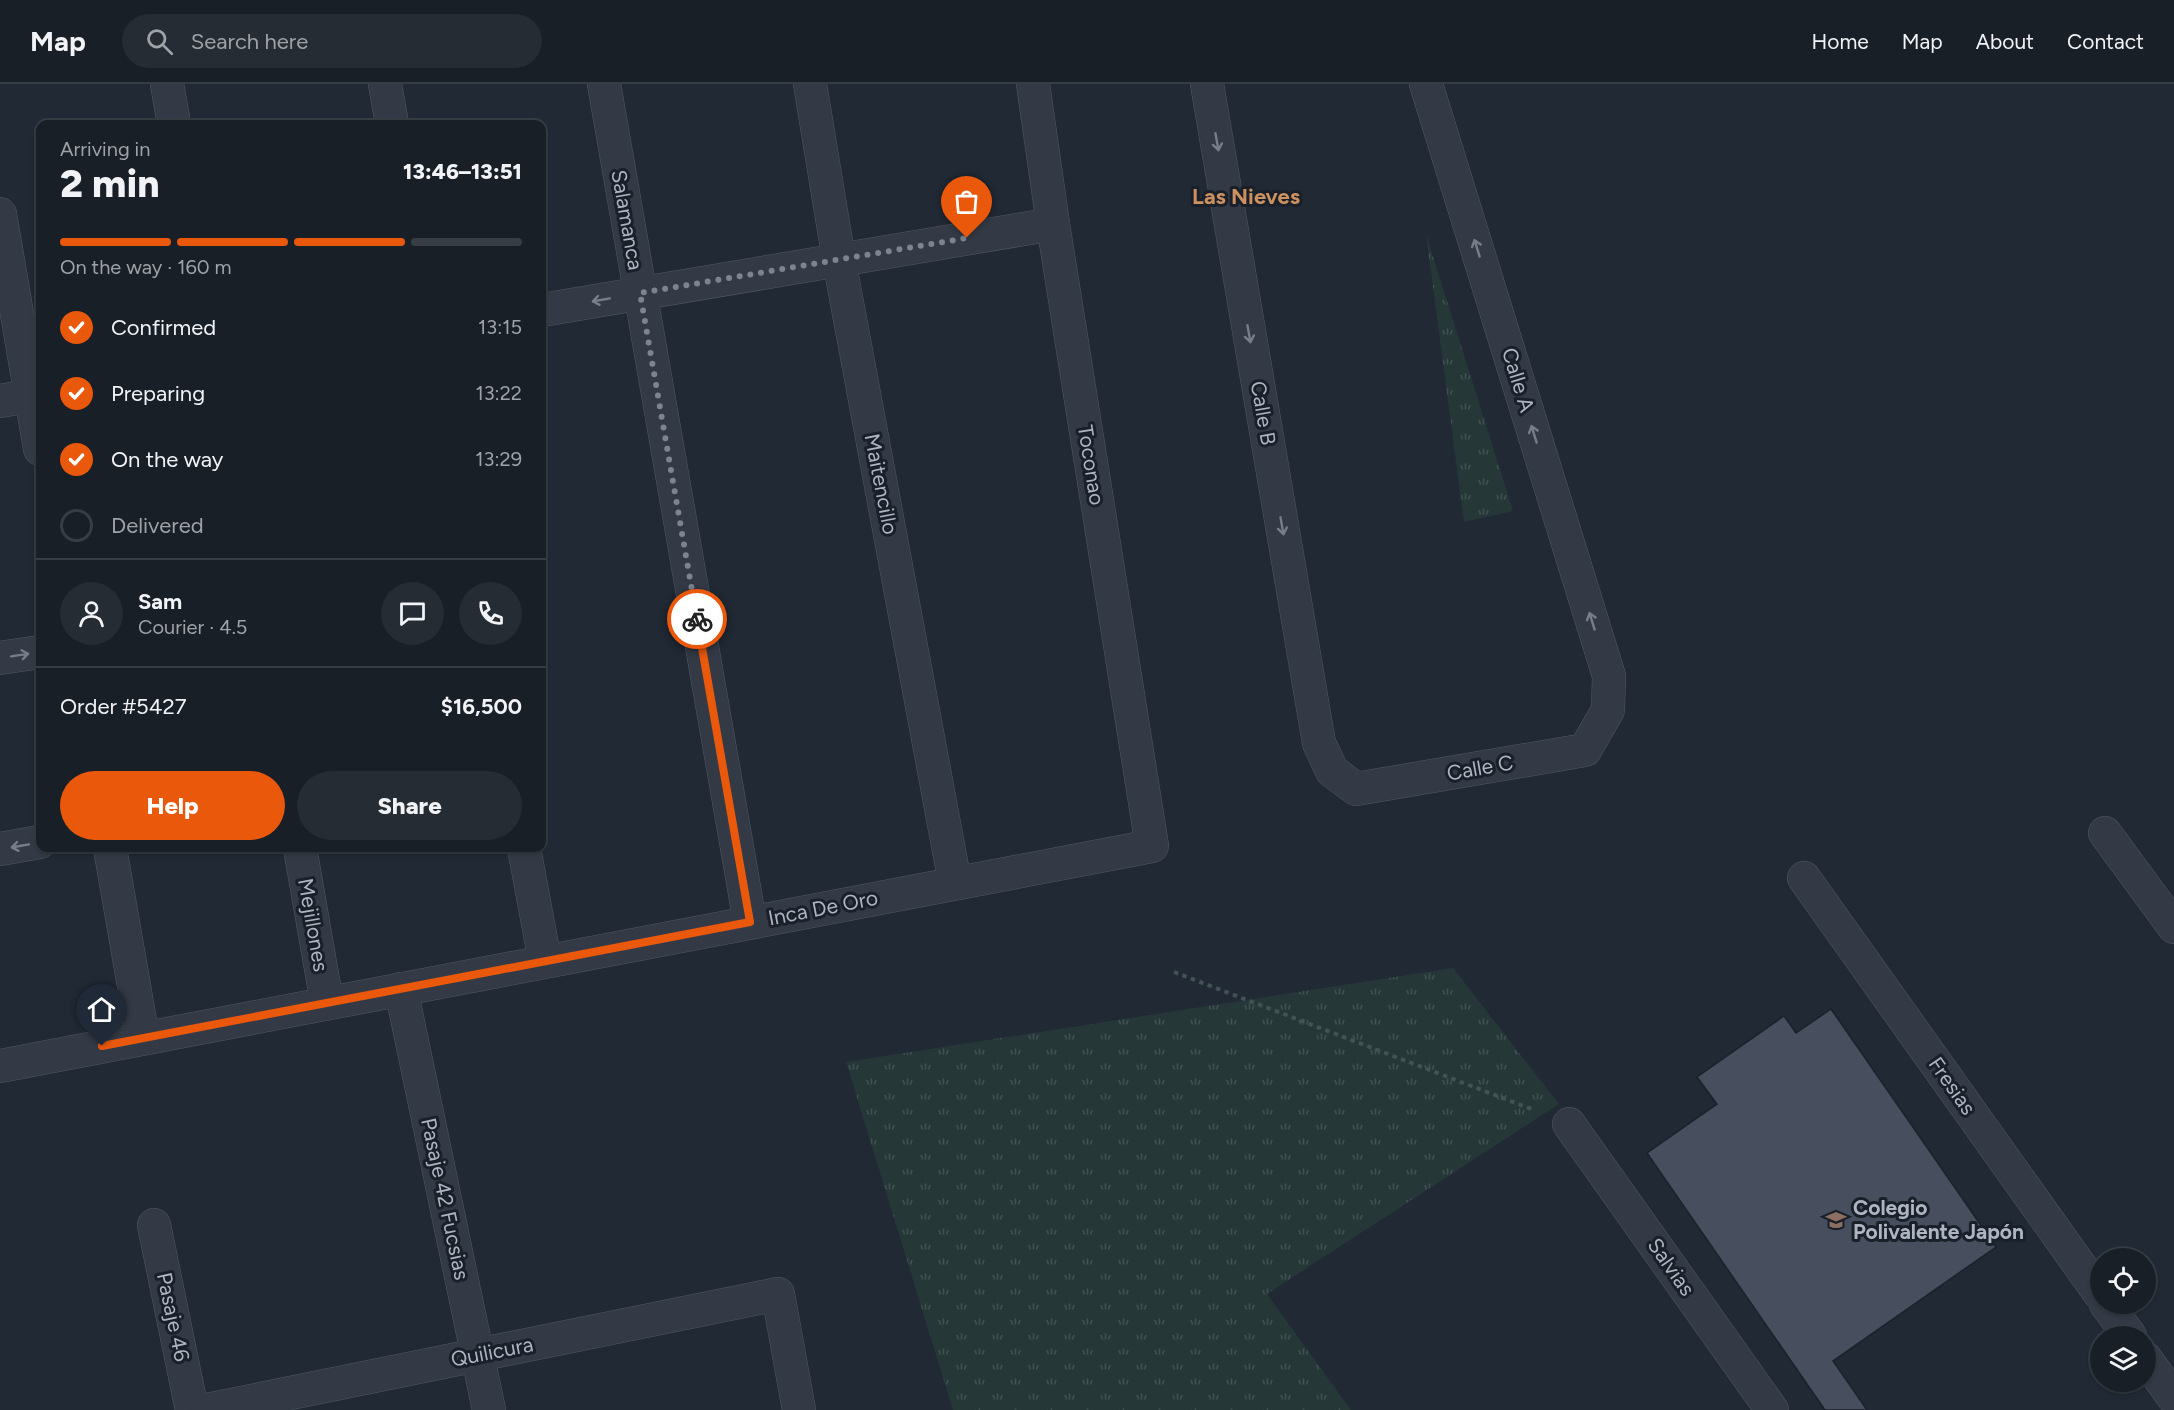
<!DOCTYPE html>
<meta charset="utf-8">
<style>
:root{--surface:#181f27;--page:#252c33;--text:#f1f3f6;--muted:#9fa2a7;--line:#363d44;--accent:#ea580c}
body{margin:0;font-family:Figtree,sans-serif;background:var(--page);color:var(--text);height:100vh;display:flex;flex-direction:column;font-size:22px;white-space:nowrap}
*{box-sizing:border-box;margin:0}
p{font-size:20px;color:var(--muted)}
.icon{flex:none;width:33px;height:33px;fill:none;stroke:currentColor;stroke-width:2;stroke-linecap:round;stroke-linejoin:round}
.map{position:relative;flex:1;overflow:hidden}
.drawer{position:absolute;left:36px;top:36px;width:510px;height:732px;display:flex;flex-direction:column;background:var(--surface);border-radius:12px;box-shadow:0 2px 4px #0004,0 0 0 2px var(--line)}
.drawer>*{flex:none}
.fabs{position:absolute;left:2090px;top:1164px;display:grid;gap:12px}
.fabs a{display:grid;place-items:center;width:66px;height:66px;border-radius:50%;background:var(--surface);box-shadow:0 2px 4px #0004,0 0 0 2px var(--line);font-size:30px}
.pin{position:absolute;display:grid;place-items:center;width:51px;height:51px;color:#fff;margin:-62px -26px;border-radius:50% 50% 50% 0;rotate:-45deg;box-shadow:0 0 6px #0007}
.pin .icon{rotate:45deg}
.courier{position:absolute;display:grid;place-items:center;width:60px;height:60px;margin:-30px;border:4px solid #ea580c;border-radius:50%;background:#fff;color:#222;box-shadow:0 2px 8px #0007}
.head em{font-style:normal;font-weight:800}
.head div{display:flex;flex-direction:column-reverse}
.head{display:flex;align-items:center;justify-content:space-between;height:102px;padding:0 24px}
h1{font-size:39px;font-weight:800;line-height:45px}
.bar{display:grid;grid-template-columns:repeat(4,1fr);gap:9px 6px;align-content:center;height:72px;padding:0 24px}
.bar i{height:8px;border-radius:4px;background:var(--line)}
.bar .active{background:var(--accent)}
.bar p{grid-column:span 4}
.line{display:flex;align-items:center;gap:15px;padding:0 24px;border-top:2px solid var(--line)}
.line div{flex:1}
.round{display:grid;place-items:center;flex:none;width:63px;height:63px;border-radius:32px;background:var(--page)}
ol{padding:0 24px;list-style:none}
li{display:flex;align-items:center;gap:18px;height:66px}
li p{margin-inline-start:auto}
li .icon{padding:6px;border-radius:50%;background:var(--accent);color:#fff;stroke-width:4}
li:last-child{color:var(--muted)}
li i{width:33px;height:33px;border:3px solid var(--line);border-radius:50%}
.cta{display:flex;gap:12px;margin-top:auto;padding:12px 24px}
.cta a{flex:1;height:69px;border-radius:36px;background:var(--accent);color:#fff;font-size:24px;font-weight:800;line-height:69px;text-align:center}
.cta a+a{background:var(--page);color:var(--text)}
header{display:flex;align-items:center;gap:36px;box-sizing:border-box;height:84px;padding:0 30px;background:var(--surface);border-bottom:2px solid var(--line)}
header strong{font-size:28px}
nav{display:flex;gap:33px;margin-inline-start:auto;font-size:21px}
.search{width:420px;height:54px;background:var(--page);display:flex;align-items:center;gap:15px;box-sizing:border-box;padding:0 21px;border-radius:33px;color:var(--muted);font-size:22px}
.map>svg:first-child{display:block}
.grass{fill:url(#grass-tufts)}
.building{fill:#474f5e;stroke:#1b222c;stroke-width:1.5}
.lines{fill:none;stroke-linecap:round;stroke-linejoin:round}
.minor-casing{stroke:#515863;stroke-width:34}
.path{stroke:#425255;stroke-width:4;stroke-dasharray:4.5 4.5;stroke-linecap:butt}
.minor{stroke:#343a45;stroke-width:33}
.oneway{stroke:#777e8a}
.done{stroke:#7c8490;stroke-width:6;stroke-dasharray:0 10.8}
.route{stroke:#ea580c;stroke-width:8}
.labels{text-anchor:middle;stroke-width:6;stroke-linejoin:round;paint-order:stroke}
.street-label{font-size:21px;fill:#aeb5c2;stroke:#192029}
.poi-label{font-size:21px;font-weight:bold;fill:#aeb5c2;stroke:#192029;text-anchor:start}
.neighbourhood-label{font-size:22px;font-weight:bold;fill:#cb9160;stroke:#192029}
</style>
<header>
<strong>Map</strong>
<div class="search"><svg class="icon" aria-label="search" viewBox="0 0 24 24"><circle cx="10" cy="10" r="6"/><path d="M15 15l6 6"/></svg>Search here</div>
<nav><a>Home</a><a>Map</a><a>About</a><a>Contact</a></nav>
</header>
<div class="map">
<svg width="2174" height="1326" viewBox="0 0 2174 1326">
<defs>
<pattern id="grass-tufts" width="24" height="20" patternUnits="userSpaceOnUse" patternTransform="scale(1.5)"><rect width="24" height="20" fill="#253737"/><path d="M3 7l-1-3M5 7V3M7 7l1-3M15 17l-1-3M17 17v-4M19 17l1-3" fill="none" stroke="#425252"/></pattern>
</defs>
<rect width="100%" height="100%" fill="#202934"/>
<!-- grass -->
<g class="grass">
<path d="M1426,150L1513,427L1464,438Z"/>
<path d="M1453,884L1559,1020L1267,1210L1351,1326H953L846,978Z"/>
</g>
<!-- building -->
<path class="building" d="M1831,925L1996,1163L1833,1277L1867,1326H1825L1647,1069L1717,1020L1697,993L1784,932L1796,949Z"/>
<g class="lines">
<!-- minor casing -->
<g class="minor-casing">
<g id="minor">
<path d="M167,0L174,40"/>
<path d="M385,0L392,40"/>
<path d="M604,0L750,838"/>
<path d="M810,0L839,176L955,799"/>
<path d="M1207,0L1319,659L1332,687L1356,705L1585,666L1608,626L1609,592L1426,0"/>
<path d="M0,130L40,365"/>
<path d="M542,226L1053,140"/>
<path d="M0,317L40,310"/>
<path d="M0,574L40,568"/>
<path d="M2105,749L2174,843"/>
<path d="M110,764L143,954"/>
<path d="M300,764L327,919"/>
<path d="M524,764L545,877"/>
<path d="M0,765L40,758"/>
<path d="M1804,794L2100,1210"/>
<path d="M401,905L489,1326"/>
<path d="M0,982L1152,762L1053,140L1033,0"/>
<path d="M1569,1040L1772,1326"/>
<path d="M154,1141L192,1326"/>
<path d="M2106,1220L2130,1252"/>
<path d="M2145,1274L2174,1314"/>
<path d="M207,1326L778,1210L799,1326"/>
</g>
</g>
<!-- path -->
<path class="path" d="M1174,888L1534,1026"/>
<!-- minor -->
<use href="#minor" class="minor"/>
</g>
<!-- one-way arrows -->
<defs><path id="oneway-shaft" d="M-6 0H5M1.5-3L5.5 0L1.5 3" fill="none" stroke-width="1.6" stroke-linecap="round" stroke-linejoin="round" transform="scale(1.5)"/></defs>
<g class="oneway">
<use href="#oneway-shaft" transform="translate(1217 58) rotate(80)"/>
<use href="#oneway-shaft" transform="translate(1477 164) rotate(-107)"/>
<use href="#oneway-shaft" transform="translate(601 216) rotate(170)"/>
<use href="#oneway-shaft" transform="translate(1249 250) rotate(80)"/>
<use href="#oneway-shaft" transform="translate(1534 350) rotate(-107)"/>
<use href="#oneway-shaft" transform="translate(1282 442) rotate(80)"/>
<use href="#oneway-shaft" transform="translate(1592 537) rotate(-107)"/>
<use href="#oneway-shaft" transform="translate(20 571) rotate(-9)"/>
<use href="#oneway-shaft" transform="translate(20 762) rotate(170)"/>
</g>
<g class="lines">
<!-- done -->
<path class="done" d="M697,535L640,209L967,154"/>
<!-- route -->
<path class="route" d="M102,962L750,838L697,535"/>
</g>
<!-- icons -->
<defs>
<g id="school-bare" transform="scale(1.62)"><path d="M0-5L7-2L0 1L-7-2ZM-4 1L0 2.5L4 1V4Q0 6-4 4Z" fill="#8d6e63" stroke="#192029" stroke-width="2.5" paint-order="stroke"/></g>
</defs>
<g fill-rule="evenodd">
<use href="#school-bare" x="1836" y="1136"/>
</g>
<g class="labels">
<!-- street labels -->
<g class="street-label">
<text transform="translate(627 136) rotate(80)" y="7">Salamanca</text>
<text transform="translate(1518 296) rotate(73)" y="7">Calle A</text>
<text transform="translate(1263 329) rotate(80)" y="7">Calle B</text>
<text transform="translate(1091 381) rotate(81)" y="7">Toconao</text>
<text transform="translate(881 400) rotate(79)" y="7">Maitencillo</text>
<text transform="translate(1480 684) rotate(-10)" y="7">Calle C</text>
<text transform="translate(823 824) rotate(-11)" y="7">Inca De Oro</text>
<text transform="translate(313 841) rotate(80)" y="7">Mejillones</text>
<text transform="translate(1952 1002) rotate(55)" y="7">Fresias</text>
<text transform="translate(445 1115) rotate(78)" y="7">Pasaje 42 Fucsias</text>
<text transform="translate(1671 1183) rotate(55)" y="7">Salvias</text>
<text transform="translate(173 1233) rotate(78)" y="7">Pasaje 46</text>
<text transform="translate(492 1268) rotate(-11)" y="7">Quilicura</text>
</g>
<!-- poi labels -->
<g class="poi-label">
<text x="1853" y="1131">Colegio<tspan x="1853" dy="24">Polivalente Japón</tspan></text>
</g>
<!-- neighbourhood labels -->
<g class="neighbourhood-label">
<text x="1246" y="120">Las Nieves</text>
</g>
</g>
</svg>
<div class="fabs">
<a><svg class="icon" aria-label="locate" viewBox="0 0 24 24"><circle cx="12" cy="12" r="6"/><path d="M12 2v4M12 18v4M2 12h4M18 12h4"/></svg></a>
<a><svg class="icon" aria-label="layers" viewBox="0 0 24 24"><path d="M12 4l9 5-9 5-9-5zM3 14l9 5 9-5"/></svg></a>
</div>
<div class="pin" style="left:967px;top:154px;background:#ea580c"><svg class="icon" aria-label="bag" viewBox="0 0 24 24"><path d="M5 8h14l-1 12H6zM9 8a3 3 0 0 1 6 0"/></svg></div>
<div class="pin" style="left:102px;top:962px;background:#1f2937"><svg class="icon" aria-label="home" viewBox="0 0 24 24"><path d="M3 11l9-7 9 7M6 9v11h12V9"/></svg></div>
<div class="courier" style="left:697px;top:535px"><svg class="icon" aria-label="bike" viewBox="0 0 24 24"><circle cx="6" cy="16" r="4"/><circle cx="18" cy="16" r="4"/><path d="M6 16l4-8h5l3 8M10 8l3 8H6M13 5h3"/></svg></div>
<section class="drawer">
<div class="head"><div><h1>2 min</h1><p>Arriving in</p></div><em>13:46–13:51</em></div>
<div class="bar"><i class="active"></i><i class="active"></i><i class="active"></i><i></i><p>On the way · 160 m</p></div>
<ol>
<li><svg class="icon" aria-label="check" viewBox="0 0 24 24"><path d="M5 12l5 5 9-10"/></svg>Confirmed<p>13:15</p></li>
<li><svg class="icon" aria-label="check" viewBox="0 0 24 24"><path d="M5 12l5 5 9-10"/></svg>Preparing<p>13:22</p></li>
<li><svg class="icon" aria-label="check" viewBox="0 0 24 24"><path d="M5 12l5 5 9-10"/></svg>On the way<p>13:29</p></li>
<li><i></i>Delivered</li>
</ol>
<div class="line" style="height:108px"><a class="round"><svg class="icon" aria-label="person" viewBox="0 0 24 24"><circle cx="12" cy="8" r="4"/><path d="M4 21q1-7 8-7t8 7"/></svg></a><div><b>Sam</b><p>Courier · 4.5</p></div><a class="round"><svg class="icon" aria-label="chat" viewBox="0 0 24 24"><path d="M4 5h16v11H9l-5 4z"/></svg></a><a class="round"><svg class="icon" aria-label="phone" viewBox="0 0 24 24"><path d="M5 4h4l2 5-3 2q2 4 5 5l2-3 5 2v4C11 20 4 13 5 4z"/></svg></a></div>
<div class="line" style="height:78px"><div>Order #5427</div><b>$16,500</b></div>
<div class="cta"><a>Help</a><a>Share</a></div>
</section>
</div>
